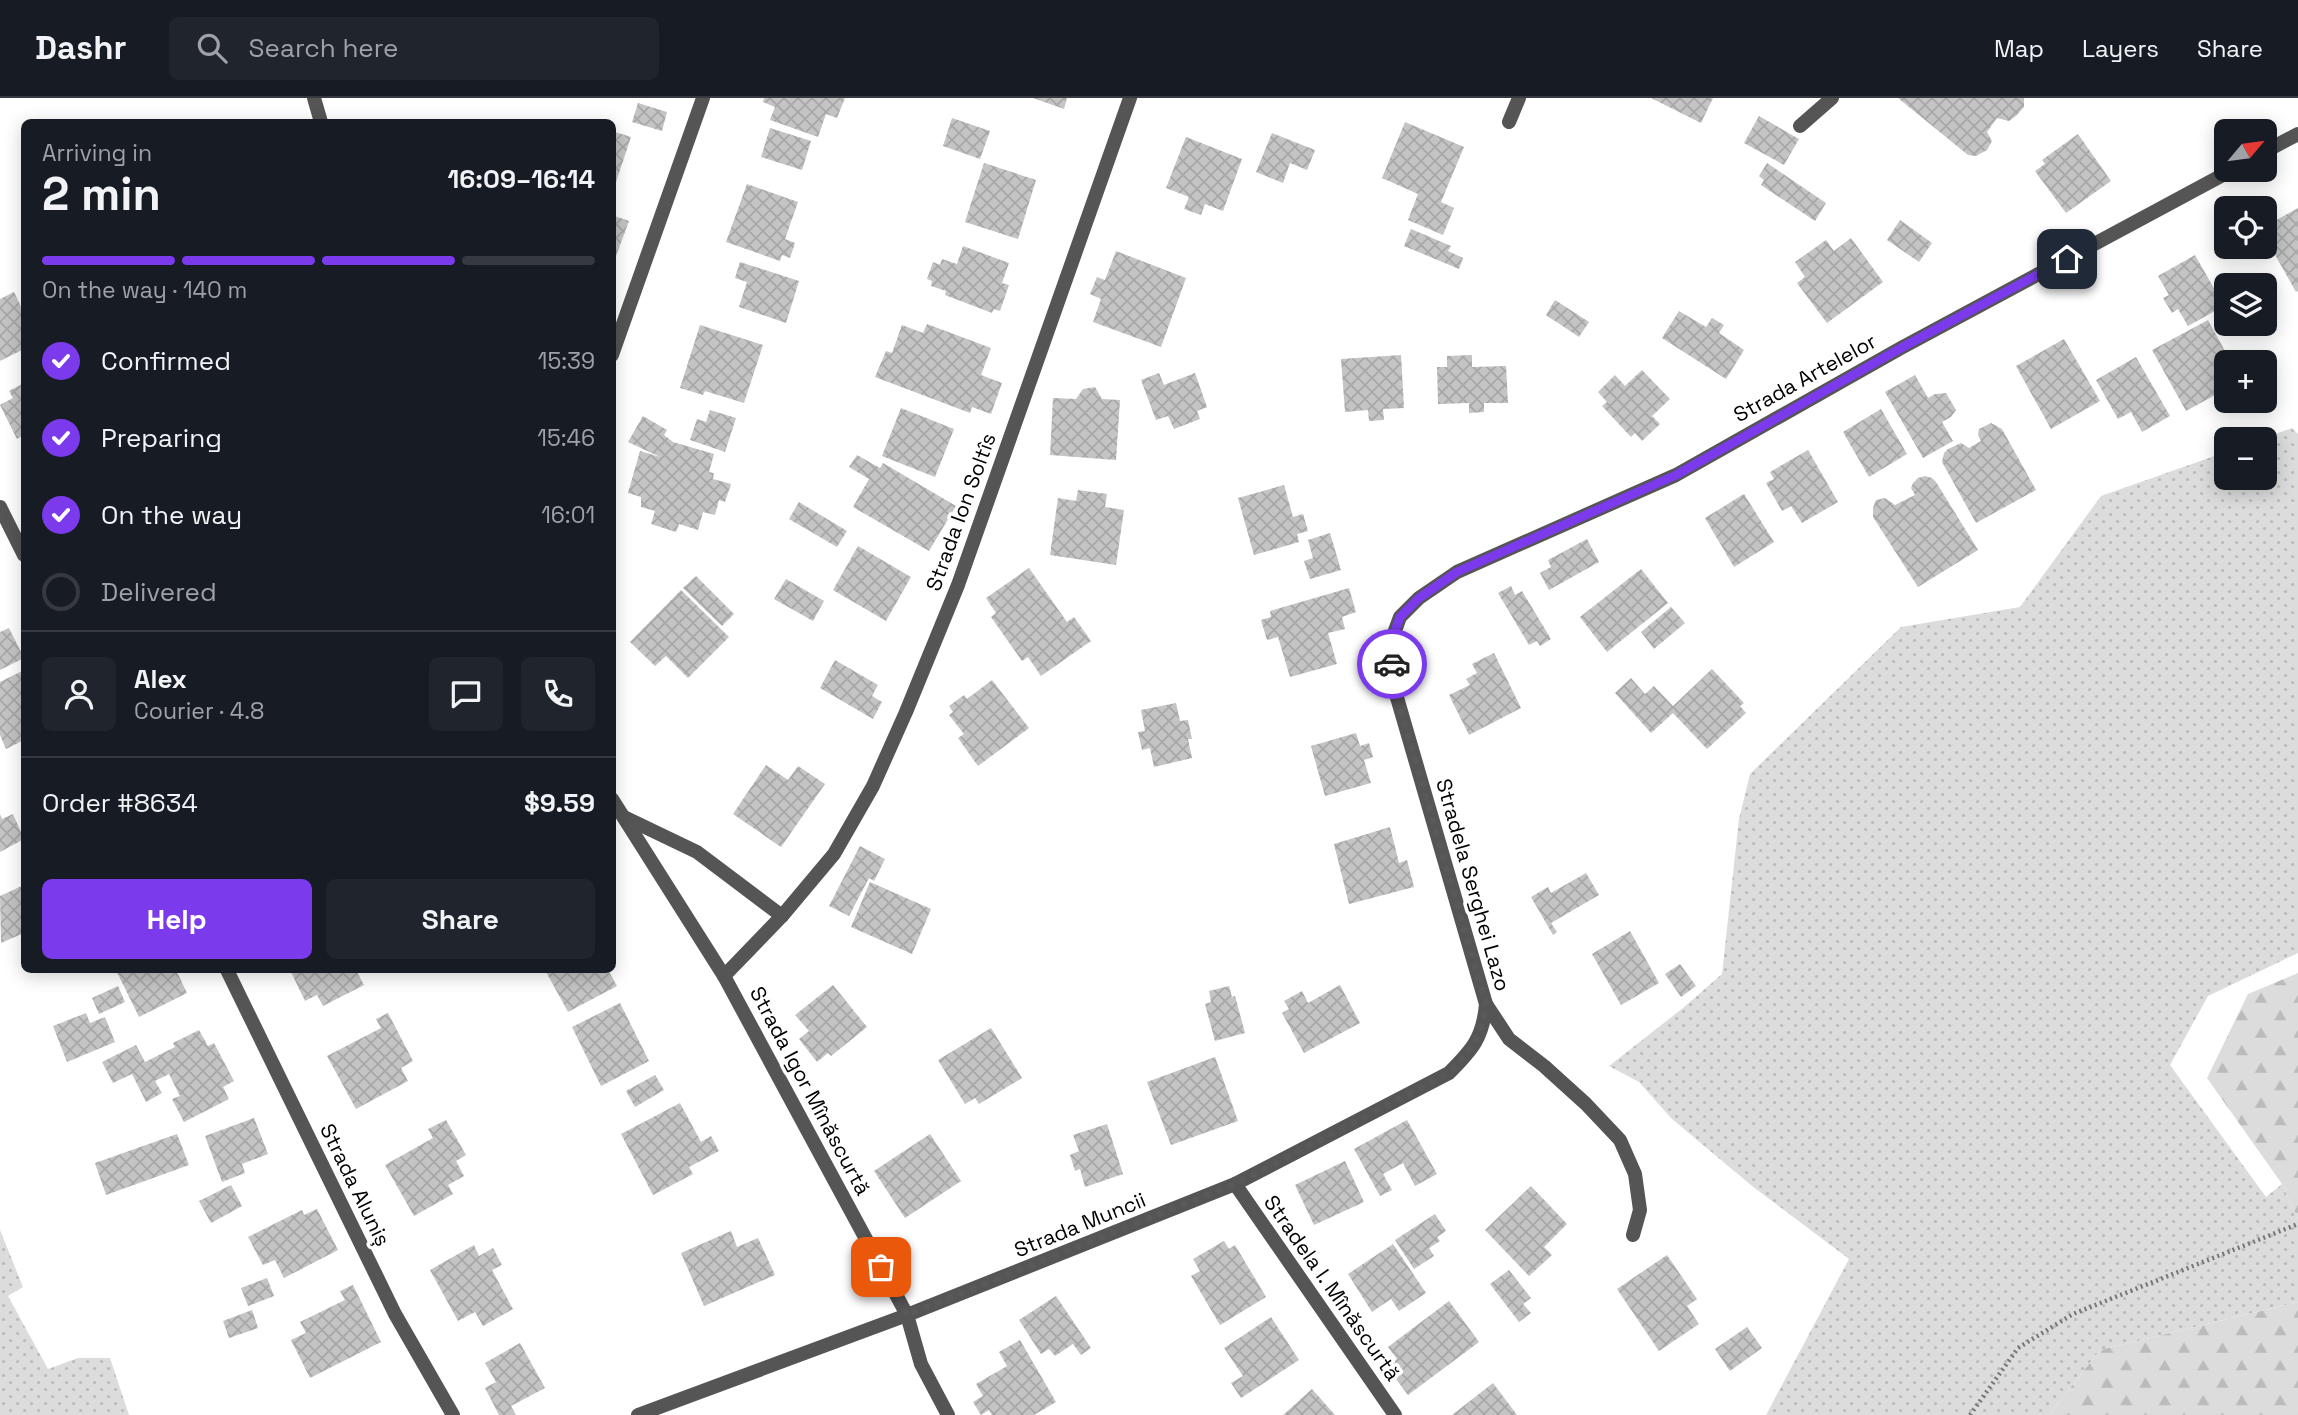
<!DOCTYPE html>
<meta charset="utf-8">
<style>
:root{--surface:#171b24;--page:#20242c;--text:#f1f3f6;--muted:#9ea1a6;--line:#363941;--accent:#7c3aed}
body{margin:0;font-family:"Space Grotesk",sans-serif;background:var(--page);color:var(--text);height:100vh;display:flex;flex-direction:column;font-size:26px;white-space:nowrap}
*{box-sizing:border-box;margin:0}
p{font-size:23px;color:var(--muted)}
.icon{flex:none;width:38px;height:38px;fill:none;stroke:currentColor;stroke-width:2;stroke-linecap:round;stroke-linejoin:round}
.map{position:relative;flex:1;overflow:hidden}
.panel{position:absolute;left:21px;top:21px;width:595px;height:854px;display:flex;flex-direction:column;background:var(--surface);border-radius:10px;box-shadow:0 4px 18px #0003}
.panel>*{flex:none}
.needle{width:46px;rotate:61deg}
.buttons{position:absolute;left:2214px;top:21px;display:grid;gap:14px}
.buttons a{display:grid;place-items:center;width:63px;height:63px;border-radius:10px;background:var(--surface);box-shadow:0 4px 18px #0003;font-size:35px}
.pin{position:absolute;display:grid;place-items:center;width:60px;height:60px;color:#fff;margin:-30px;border-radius:14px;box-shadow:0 4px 10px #0006}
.courier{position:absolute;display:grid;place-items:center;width:70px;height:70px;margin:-35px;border:5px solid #7c3aed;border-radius:50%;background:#fff;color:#222;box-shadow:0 2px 9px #0007}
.overview em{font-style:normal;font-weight:600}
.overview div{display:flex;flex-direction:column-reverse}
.overview{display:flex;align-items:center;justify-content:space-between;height:119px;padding:0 21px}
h1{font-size:46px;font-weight:600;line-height:52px}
.bar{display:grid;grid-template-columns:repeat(4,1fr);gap:10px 7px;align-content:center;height:84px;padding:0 21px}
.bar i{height:9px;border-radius:5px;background:var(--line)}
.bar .selected{background:var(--accent)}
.bar p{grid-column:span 4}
.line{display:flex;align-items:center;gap:18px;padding:0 21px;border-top:2px solid var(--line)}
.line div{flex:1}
.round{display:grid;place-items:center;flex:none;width:74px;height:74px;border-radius:10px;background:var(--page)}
ol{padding:0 21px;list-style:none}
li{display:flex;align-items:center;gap:21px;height:77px}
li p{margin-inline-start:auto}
li .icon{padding:7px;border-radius:50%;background:var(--accent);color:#fff;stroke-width:4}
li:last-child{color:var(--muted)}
li i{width:38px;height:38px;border:4px solid var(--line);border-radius:50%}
.button{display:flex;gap:14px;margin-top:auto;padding:14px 21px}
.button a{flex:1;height:80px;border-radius:10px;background:var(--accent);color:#fff;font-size:28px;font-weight:600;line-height:80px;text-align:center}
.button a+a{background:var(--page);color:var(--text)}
header{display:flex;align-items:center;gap:42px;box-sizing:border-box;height:98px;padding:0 35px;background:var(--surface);border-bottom:2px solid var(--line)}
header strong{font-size:33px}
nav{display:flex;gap:38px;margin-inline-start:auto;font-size:24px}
.search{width:490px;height:63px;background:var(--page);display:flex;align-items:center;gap:18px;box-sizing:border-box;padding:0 24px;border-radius:10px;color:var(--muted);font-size:26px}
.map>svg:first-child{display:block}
.green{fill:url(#green-dots)}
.forest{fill:url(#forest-firs)}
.building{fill:url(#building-cross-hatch)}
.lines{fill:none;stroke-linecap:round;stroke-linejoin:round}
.path{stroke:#777;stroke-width:4.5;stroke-dasharray:2 3.5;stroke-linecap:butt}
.minor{stroke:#555;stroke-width:14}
.done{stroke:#595959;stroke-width:7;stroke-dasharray:0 12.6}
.route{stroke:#7c3aed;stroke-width:9}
.labels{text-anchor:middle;stroke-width:7;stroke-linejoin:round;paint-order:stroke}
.street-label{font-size:21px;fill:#000;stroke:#fff}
</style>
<header>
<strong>Dashr</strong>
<div class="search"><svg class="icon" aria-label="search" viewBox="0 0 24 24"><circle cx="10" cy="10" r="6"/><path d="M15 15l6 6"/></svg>Search here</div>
<nav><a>Map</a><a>Layers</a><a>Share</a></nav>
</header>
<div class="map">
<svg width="2298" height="1317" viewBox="0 0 2298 1317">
<defs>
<pattern id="green-dots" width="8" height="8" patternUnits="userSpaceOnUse" patternTransform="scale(1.75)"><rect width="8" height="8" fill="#dcdcdc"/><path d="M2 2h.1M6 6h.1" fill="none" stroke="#bbb" stroke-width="1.8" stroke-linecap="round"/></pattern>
<pattern id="forest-firs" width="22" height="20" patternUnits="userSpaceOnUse" patternTransform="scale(1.75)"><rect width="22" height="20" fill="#dcdcdc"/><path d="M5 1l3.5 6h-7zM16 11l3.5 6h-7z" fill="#bbb"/></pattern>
<pattern id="building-cross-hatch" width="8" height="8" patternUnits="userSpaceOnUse" patternTransform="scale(1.75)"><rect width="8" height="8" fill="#c4c4c4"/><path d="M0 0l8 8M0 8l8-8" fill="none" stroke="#a7a7a7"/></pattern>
</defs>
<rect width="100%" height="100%" fill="#fff"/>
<!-- green -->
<g class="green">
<path d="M2292,330L2298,336V855L2208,898L2170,967L2266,1099L2282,1086L2298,1121V1204L2100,1252L2049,1317H1766L1849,1161L1752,1088L1671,1020L1639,984L1609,968L1683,910L1722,876L1739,721L1750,676L1901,529L2020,509L2101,398L2226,354V380H2264V341H2261Z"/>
<path d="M0,1132L23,1189L8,1198L48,1271L78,1260H110L129,1317H0Z"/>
</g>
<!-- forest -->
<g class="forest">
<path d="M2298,875V1121L2282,1086L2207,980L2248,896Z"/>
<path d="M2298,1204V1317H2049L2100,1252Z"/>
</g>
<!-- building -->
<g class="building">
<path d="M764,0H845L837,20L826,16L818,39L770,22L775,9L763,4Z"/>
<path d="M1033,0H1067L1064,11Z"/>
<path d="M1651,0H1713L1701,25Z"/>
<path d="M1898,0H2024V9L2016,18L2009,23L1997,20L1987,34L1992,43L1987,52L1976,58L1968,57Z"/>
<path d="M638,5L667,14L662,33L632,24Z"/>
<path d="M1759,18L1799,41L1784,67L1744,45Z"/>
<path d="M952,20L990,33L980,61L943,48Z"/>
<path d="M1405,24L1464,49L1441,104L1454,110L1443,137L1408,122L1418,96L1382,80Z"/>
<path d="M770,30L811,43L802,72L761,59Z"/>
<path d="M612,33L631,39L613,93H612Z"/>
<path d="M1272,35L1315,52L1307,72L1290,65L1283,85L1256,74Z"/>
<path d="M2078,36L2111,83L2066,115L2035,73L2045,66L2042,62Z"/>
<path d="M1186,39L1242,61L1223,113L1205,106L1201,117L1184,111L1189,99L1166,90Z"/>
<path d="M984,65L1036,82L1018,141L965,124Z"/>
<path d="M1767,65L1826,105L1815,123L1761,87L1764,82L1759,78Z"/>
<path d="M747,86L798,104L785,141L795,145L790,160L782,157L780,163L726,144Z"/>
<path d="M2298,110V193L2296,194L2264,137V129Z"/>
<path d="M612,117L629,123L613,166H612Z"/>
<path d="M1900,122L1932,145L1919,164L1887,142Z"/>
<path d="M1411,131L1451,148L1448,153L1463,160L1459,171L1404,148Z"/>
<path d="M1851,140L1883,184L1827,225L1797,185L1805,179L1795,164L1826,142L1834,153Z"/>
<path d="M963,148L1009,165L1002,185L1009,187L1000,213L994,211L992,215L945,197L946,193L931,188L932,183L927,181L933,164L940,167L942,161L957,166Z"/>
<path d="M1116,153L1186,180L1161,249L1093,224L1101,201L1090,196L1097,179L1105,182Z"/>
<path d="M2195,157L2224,208L2188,228L2178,211L2172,215L2163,200L2169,197L2158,178Z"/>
<path d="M740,164L799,183L786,225L739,209L747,184L735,180Z"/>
<path d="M14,194L24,215V251L0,263V201Z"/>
<path d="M1555,202L1589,224L1579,239L1546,217Z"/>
<path d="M1679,213L1706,229L1712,220L1724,227L1719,235L1744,252L1726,281L1662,240Z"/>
<path d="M2208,222L2231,264H2226V291L2186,313L2152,252Z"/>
<path d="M927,226L991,250L981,277L1002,285L991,316L972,309L970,315L875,279L886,253L892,255L902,227L923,235Z"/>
<path d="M700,227L763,247L744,305L705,293L703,297L680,290Z"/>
<path d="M2064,241L2100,303L2051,331L2016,268Z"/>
<path d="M1401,257L1404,310L1383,311L1384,322L1369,323L1368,312L1345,314L1341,261Z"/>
<path d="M1472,257V269L1506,268L1508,305H1484V314L1469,315V305L1438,306L1437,269H1447V258Z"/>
<path d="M2136,259L2170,318L2142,334L2131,314L2118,321L2096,282Z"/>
<path d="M1642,272L1670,301L1652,318L1660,326L1642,343L1635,335L1631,339L1602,308L1607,304L1598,294L1615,277L1625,288Z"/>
<path d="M1159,275L1164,287L1195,275L1207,309L1197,313L1200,321L1174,331L1168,318L1156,322L1141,282Z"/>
<path d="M1915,277L1928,300L1935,296L1946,295L1956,312L1951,319L1942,324L1953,343L1923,360L1885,294Z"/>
<path d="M24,285V337L17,341L0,307L13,300L9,293Z"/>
<path d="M1095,289L1102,301L1120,302L1116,362L1050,357L1053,300L1076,301L1083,291Z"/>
<path d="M901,310L954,331L935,379L882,358Z"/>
<path d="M1881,311L1907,356L1869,379L1843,334Z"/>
<path d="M710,312L736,320L725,354L690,342L697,321L706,324Z"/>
<path d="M643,318L667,332L664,337L673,344L714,356L709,374L714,375L713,381L731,386L725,404L719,402L715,417L703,414L698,432L679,426L676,434L651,426L655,413L641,409V399L628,395L640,353L660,359L628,344Z"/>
<path d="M1991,325L2002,331L2036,392L1976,425L1942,364L1944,355L1948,351L1961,345L1969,350L1981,343L1978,337L1979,331Z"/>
<path d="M1808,352L1838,404L1802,425L1791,408L1782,413L1766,385L1774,381L1770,374Z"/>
<path d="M857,357L880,370L883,365L956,408L929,453L853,409L869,381L849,369Z"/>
<path d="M1925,378L1932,380L1936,384L1978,452L1918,489L1873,419V410L1876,402L1885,400L1895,407L1915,397L1911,390L1913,385L1918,380Z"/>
<path d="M1284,387L1293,419L1303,416L1308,433L1297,436L1299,444L1254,457L1238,400Z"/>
<path d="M1078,392L1107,396L1105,409L1124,412L1116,467L1050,457L1058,400L1076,403Z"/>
<path d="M1744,396L1774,444L1734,469L1705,420Z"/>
<path d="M799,404L847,433L837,449L789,421Z"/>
<path d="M1330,435L1341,472L1310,481L1304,463L1313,460L1308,442Z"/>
<path d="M1587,441L1599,464L1549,492L1540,475L1551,469L1548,462Z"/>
<path d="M858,448L911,479L886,523L833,492Z"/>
<path d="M1029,470L1067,524L1074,519L1091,543L1041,578L1028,559L1022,563L991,519L996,515L986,500Z"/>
<path d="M1641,471L1668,505L1607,554L1580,519Z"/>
<path d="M696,478L734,516L722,528L683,490Z"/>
<path d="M786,481L824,503L813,523L774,501Z"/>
<path d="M1511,488L1515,497L1522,493L1551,541L1540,548L1537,543L1529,547L1498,495Z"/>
<path d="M1349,490L1356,514L1342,519L1345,531L1328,535L1337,566L1290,579L1278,539L1267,542L1261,522L1271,519L1270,513Z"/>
<path d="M681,492L729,539L688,580L666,558L655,568L630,544Z"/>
<path d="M1671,509L1685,525L1654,551L1641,534Z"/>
<path d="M9,530L24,560L0,572V534Z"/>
<path d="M1494,555L1521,610L1469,637L1449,597L1470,587L1466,581L1477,575L1472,566Z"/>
<path d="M835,562L878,587L872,598L882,604L873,621L820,590Z"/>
<path d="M1712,571L1744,605L1740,608L1746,615L1707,651L1673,615L1651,635L1615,595L1631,580L1645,596L1654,588L1673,608Z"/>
<path d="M24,572V642L6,651L0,637V584Z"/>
<path d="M992,582L1029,630L978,668L958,640L964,636L949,617L953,614L949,608L964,597L967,601Z"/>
<path d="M1176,605L1180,623L1188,622L1192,641H1188L1192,660L1154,669L1150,650L1142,652L1138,634L1145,633L1141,612Z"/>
<path d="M1356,635L1360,648L1369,645L1373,659L1364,662L1371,685L1325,698L1311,648Z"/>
<path d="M766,667L788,682L798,668L825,686L781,749L733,716Z"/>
<path d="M0,716L2,721L13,716L24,741L0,754Z"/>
<path d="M1390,729L1399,765L1407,762L1414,789L1349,806L1334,746Z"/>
<path d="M860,748L885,761L874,783L869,780L849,818L829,808Z"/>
<path d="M1586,775L1599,797L1551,825L1557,834L1553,837L1531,799L1548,789L1551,795Z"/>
<path d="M870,784L931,811L912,856L851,829Z"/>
<path d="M24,787V835L1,845L0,798Z"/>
<path d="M1630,833L1659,885L1621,907L1592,856Z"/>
<path d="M1680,866L1696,888L1681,899L1665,876Z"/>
<path d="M116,872H176L187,895L139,919Z"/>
<path d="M290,872H356L364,887L323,908L317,897L305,903Z"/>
<path d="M545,872H608L617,888L568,914Z"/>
<path d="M833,887L867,929L831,958L828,955L817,964L799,941L809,933L795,917Z"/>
<path d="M1340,887L1360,925L1304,955L1282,915L1289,911L1284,903L1302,893L1308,905Z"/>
<path d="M118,888L125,904L99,916L92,900Z"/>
<path d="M1229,888L1232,899L1235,898L1245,935L1215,943L1205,906L1211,904L1209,893Z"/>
<path d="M620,905L649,963L601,988L572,929Z"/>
<path d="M86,915L90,925L105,919L115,944L67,964L53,928Z"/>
<path d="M388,915L413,963L401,970L408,983L356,1011L327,958L381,930L376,921Z"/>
<path d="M991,930L1022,980L979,1006L975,1000L965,1006L938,962Z"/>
<path d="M199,932L208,948L214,945L234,983L223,989L229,1001L184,1024L172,1001L180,998L169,976L155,983L162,995L146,1004L132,976L113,985L102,964L136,947L145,964L175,949L173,945Z"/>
<path d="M1215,959L1238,1023L1171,1047L1147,984Z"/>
<path d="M655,977L664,992L635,1009L626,993Z"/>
<path d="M680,1005L701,1044L711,1038L719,1053L689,1069L693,1076L653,1097L621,1036Z"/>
<path d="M254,1020L268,1056L242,1066L245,1075L222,1084L205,1038Z"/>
<path d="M446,1022L466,1057L456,1063L464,1078L448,1087L453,1096L414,1118L385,1067L433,1040L428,1031Z"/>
<path d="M1407,1022L1437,1076L1415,1088L1403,1065L1383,1076L1392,1092L1380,1098L1354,1051Z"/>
<path d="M1107,1026L1123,1076L1085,1089L1080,1071L1075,1073L1070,1057L1079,1053L1073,1037Z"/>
<path d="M177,1036L189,1067L106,1097L95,1065Z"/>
<path d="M930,1036L961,1083L905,1120L874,1073Z"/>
<path d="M1345,1063L1364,1104L1314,1127L1295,1087Z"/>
<path d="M231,1087L242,1108L211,1125L199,1103Z"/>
<path d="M1531,1088L1567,1126L1544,1149L1552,1157L1529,1178L1485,1132Z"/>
<path d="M317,1111L338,1152L284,1180L275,1162L263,1167L248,1139L302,1112L304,1117Z"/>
<path d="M1435,1116L1446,1133L1437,1139L1440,1143L1429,1150L1434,1158L1414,1171L1395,1142Z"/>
<path d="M731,1133L737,1149L758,1140L775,1177L704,1208L681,1155Z"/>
<path d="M1224,1143L1229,1151L1235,1147L1266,1199L1220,1227L1191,1178L1200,1173L1193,1161Z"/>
<path d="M1393,1146L1426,1195L1399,1213L1391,1201L1372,1214L1348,1176Z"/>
<path d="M474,1147L479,1158L493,1150L502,1167L492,1172L513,1211L483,1228L475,1214L458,1223L430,1172Z"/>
<path d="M1667,1157L1697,1201L1687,1208L1699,1226L1659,1253L1617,1191Z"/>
<path d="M1509,1172L1531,1200L1523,1206L1531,1215L1519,1224L1490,1186Z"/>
<path d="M267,1180L274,1198L248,1208L241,1190Z"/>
<path d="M353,1187L381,1244L310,1280L291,1242L306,1235L300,1224L345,1202L340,1193Z"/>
<path d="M1056,1198L1091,1250L1081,1257L1073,1246L1055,1258L1049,1251L1041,1256L1019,1222Z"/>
<path d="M1449,1203L1479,1244L1408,1297L1387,1269L1397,1261L1388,1249Z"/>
<path d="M252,1212L258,1230L229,1240L223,1223Z"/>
<path d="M1271,1219L1299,1262L1241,1300L1231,1285L1243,1278L1224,1250Z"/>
<path d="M1747,1229L1762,1250L1730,1273L1715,1251Z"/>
<path d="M1020,1242L1056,1304L1034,1317H992L989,1312L981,1317L973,1304L983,1298L976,1286L1007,1268L999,1254Z"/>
<path d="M520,1245L545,1290L511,1308L516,1317H499L485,1290L496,1284L485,1265Z"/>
<path d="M1493,1285L1517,1317H1452Z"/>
<path d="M1312,1291L1335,1317H1283Z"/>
</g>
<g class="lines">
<!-- path -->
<path class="path" d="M1970,1317L2018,1250L2073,1216L2298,1126"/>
<!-- minor -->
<g class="minor">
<path d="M314,0L321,24"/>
<path d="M1509,24L1519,0"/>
<path d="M1800,28L1832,0"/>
<path d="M2264,54L2298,36"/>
<path d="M612,257L703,0"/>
<path d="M0,409L24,457"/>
<path d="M612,701L724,878L907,1217L921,1266L948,1317"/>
<path d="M624,719L697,754L782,818"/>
<path d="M227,872L395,1216L453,1317"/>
<path d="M724,878L782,818L834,756L873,688L906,614L958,487L1130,0"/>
<path d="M1235,1086L1395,1317"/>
<path d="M1633,1137L1640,1112L1635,1076L1620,1042L1586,1006L1544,968L1509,941L1486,906L1396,596L1389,549L1400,519L1419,500L1457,474L1676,377L1901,250L2232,72"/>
<path d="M638,1317L907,1217L1235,1086L1449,975C1472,952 1483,940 1486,906"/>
</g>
</g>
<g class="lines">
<!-- done -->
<path class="done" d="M881,1169L907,1217L1235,1086L1449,975C1471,952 1482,940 1486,906L1396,596L1392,566"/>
<!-- route -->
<path class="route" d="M1392,566L1389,549L1400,519L1419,500L1457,474L1676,377L1901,250L2067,161"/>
</g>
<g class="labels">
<!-- street labels -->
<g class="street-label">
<text transform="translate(1805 280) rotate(-29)" y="7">Strada Artelelor</text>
<text transform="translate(961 414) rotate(-70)" y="7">Strada Ion Soltîs</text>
<text transform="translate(1473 787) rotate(74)" y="7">Stradela Serghei Lazo</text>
<text transform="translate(810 993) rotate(62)" y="7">Strada Igor Mînăscurtă</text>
<text transform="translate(355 1087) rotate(64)" y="7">Strada Aluniș</text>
<text transform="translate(1080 1127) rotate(-22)" y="7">Strada Muncii</text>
<text transform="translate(1332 1190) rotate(55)" y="7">Stradela I. Mînăscurtă</text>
</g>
</g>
</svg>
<div class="buttons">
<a><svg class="needle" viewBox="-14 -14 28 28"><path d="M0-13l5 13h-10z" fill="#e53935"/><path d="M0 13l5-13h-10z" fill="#9ea1a6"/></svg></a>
<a><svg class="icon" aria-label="locate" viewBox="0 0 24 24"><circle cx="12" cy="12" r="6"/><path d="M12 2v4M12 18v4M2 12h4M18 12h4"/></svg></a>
<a><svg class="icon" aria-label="layers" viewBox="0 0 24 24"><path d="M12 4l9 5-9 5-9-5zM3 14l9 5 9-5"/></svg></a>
<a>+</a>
<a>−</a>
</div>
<div class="pin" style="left:881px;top:1169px;background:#ea580c"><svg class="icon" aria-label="bag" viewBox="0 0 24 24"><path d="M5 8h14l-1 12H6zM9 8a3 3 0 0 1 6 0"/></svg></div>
<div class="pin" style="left:2067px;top:161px;background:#1f2937"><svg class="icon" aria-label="home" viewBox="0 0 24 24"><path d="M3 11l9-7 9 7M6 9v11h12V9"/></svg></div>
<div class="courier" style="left:1392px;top:566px"><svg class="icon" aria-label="car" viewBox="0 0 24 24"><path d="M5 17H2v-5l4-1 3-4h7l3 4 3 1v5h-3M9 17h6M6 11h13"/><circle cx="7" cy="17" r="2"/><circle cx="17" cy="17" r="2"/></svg></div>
<section class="panel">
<div class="overview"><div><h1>2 min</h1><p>Arriving in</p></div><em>16:09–16:14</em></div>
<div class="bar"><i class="selected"></i><i class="selected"></i><i class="selected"></i><i></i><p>On the way · 140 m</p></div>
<ol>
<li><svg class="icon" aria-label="check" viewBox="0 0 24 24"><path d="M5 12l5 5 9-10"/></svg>Confirmed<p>15:39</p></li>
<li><svg class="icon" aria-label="check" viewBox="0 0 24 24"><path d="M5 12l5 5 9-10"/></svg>Preparing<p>15:46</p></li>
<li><svg class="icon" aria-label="check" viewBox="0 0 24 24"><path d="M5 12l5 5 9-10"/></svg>On the way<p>16:01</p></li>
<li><i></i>Delivered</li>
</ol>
<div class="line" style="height:126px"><a class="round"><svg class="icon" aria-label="person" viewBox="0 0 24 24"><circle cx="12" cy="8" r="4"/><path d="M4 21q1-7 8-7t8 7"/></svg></a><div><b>Alex</b><p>Courier · 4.8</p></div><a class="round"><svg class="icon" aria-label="chat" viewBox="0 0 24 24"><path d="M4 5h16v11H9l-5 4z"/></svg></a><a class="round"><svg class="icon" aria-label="phone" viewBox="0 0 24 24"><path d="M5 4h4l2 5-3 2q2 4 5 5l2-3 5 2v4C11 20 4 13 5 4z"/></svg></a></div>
<div class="line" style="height:91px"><div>Order #8634</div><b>$9.59</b></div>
<div class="button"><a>Help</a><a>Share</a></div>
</section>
</div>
